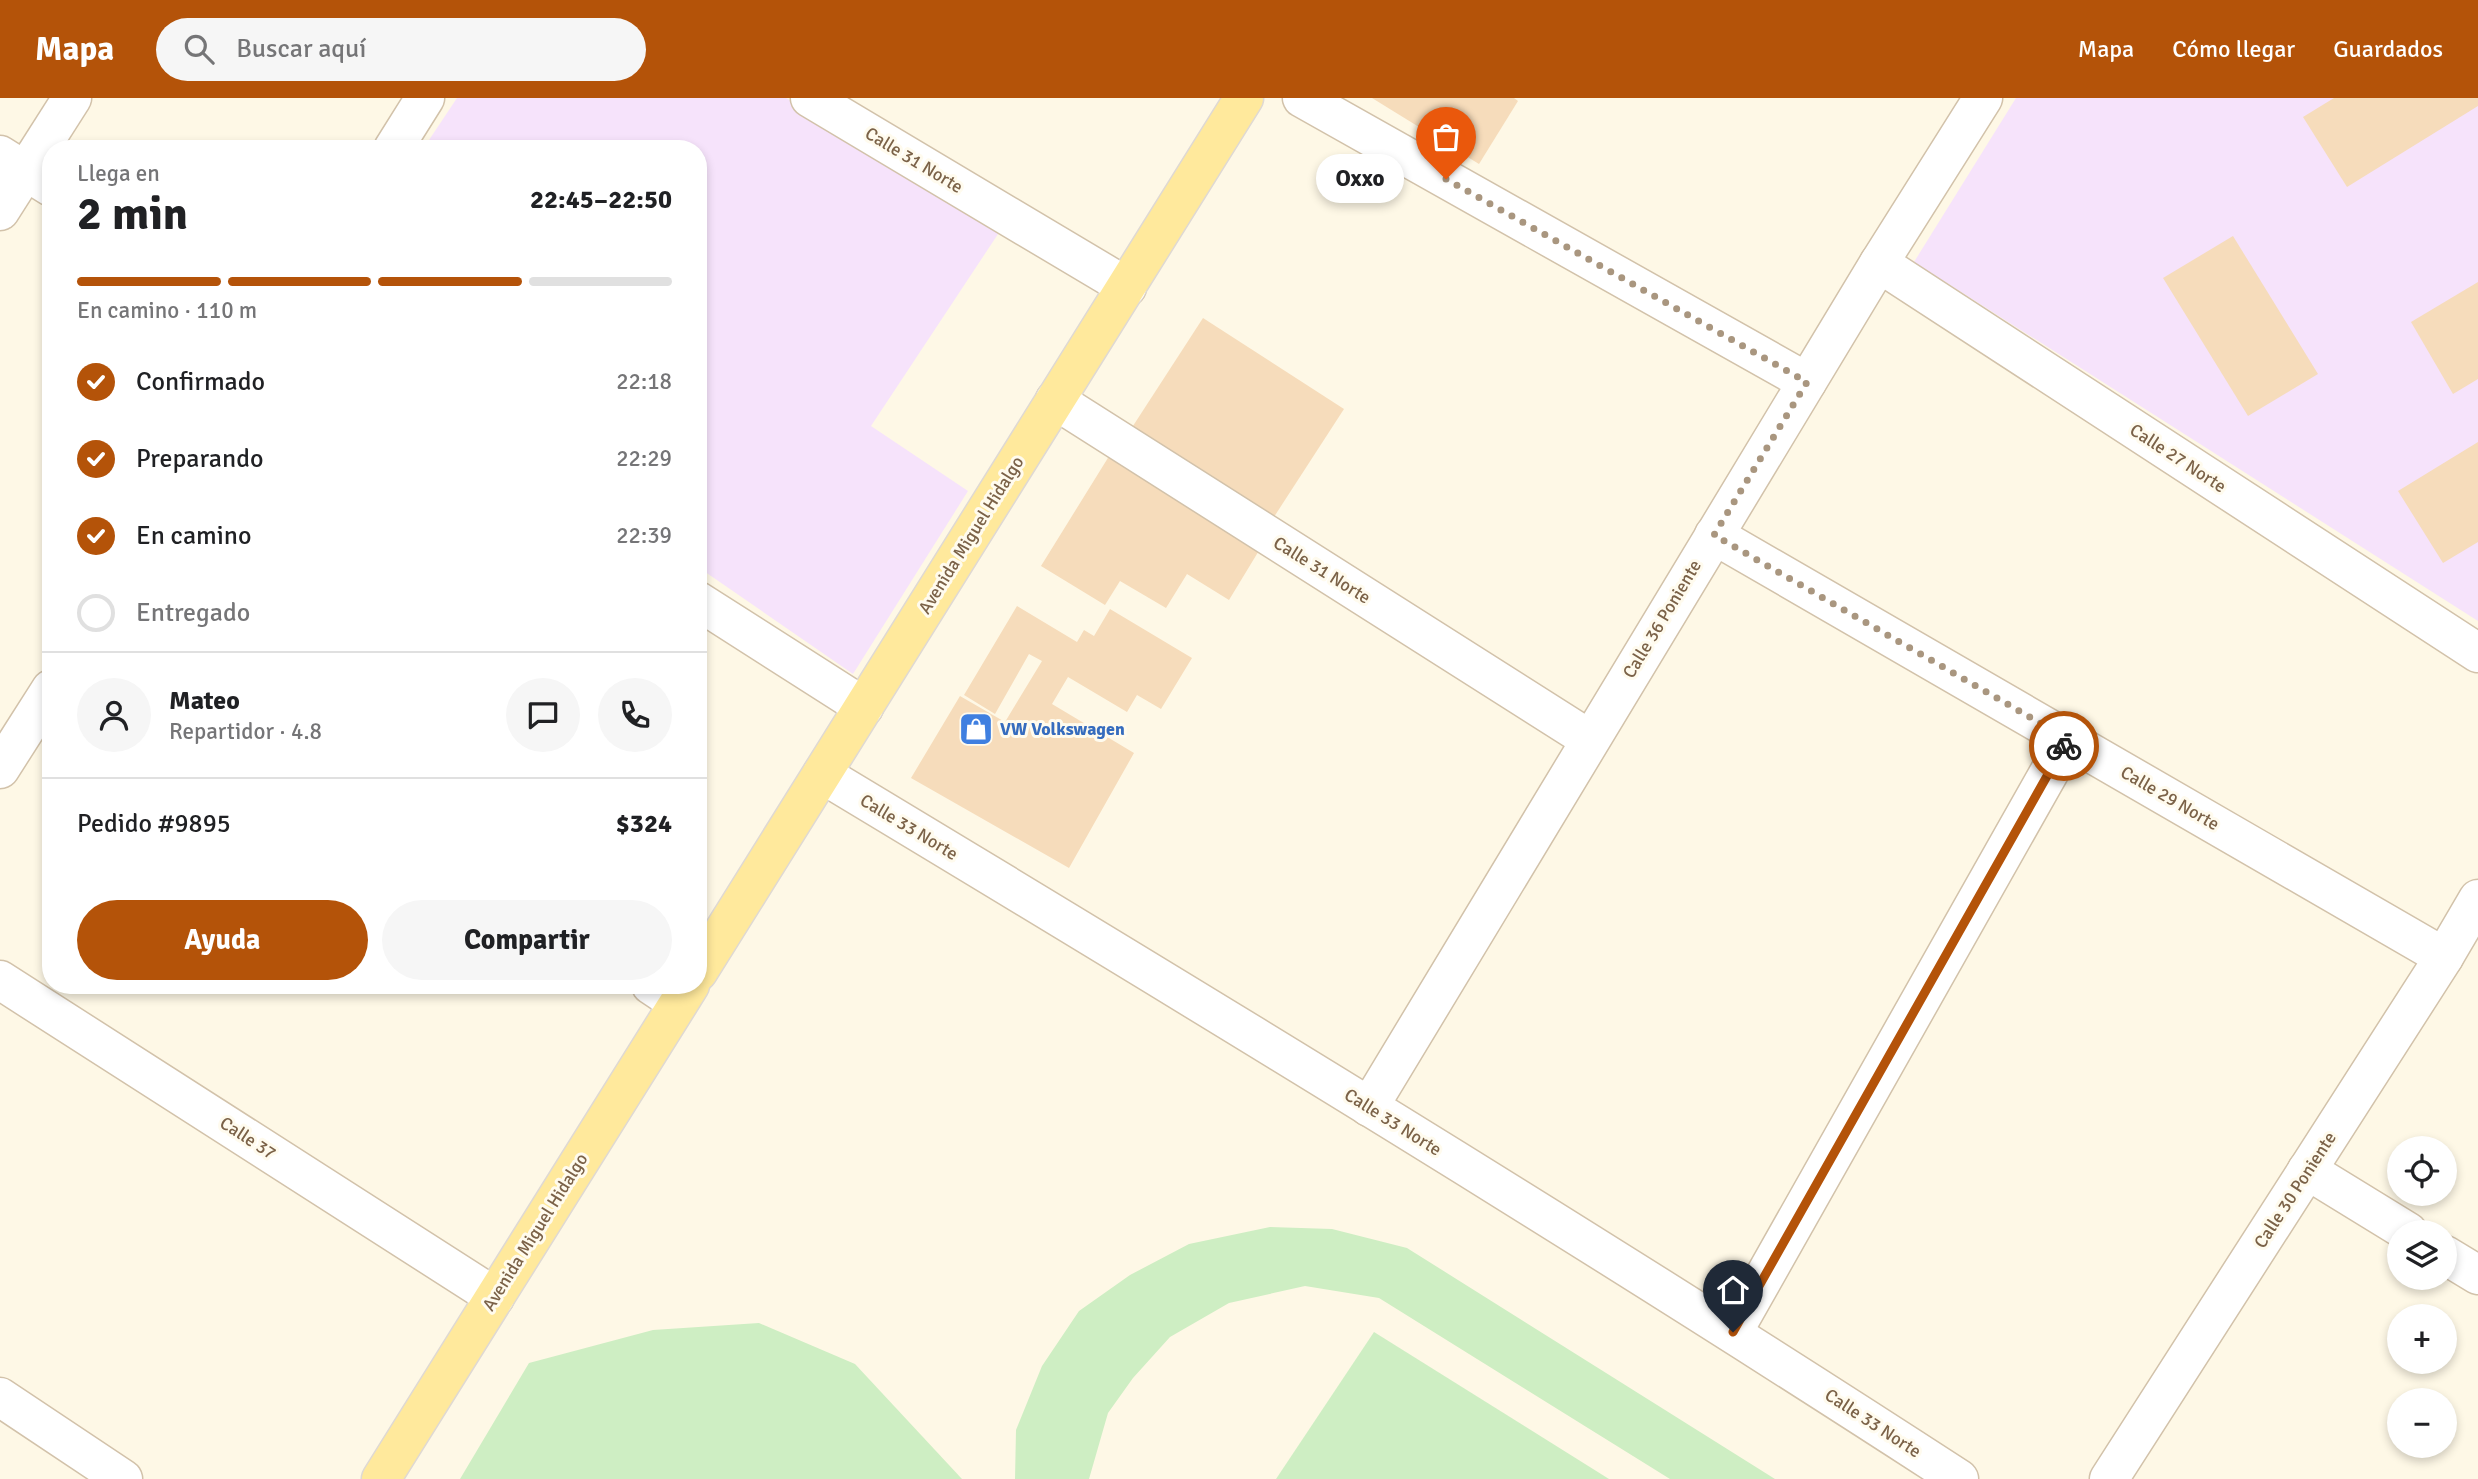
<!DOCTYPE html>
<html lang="es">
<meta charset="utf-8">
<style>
:root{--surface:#fff;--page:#f6f6f6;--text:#202124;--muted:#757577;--line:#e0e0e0;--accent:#b45309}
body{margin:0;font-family:Signika,sans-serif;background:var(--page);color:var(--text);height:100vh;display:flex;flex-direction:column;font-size:26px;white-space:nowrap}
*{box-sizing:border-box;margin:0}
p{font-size:23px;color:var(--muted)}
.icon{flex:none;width:38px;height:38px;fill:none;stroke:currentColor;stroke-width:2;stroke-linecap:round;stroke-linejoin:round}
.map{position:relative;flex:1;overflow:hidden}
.details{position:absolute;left:42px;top:42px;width:665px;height:854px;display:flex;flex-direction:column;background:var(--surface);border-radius:28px;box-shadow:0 4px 10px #0003}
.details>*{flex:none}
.controls{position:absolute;left:2387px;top:1038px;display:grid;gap:14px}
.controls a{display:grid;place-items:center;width:70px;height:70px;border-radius:50%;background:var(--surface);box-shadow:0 4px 10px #0003;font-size:35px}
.pin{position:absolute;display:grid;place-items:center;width:60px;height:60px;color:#fff;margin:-72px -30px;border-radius:50% 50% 50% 0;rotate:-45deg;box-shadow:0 0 7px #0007}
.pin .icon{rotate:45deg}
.courier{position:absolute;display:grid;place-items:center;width:70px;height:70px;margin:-35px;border:5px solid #b45309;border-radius:50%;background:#fff;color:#222;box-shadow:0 2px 9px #0007}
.bubble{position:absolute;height:49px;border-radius:24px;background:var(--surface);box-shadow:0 4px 10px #0003;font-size:23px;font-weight:800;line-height:49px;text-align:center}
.overview em{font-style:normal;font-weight:800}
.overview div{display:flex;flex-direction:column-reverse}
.overview{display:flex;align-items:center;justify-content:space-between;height:119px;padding:0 35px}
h1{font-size:46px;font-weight:800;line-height:52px}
.bar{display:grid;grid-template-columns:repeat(4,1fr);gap:10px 7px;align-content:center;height:84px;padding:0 35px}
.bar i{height:9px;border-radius:5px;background:var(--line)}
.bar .active{background:var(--accent)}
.bar p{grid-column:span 4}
.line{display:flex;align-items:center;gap:18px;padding:0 35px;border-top:2px solid var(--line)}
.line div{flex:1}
.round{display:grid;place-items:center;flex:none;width:74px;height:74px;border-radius:37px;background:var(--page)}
ol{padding:0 35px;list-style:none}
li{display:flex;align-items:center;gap:21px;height:77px}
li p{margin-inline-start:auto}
li .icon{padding:7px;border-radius:50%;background:var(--accent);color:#fff;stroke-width:4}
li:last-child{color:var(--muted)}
li i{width:38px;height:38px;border:4px solid var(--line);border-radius:50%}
.primary-button{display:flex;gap:14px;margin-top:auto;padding:14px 35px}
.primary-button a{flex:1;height:80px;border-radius:42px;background:var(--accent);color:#fff;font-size:28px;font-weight:800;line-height:80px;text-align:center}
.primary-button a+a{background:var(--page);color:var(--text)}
header{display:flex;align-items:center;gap:42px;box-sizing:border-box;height:98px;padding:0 35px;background:var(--accent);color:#fff}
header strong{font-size:33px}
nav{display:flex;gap:38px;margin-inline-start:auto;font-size:24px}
.search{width:490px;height:63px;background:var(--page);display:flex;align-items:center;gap:18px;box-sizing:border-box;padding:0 24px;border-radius:38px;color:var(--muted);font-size:26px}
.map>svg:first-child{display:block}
.education{fill:#f6e3fb}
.green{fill:#ceeec3}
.building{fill:#f6dcbb}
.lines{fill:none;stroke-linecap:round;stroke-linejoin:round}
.minor-casing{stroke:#d2c2aa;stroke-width:41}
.major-casing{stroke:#dfd9d3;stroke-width:41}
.minor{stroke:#fff;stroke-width:38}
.major{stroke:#ffe99c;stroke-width:38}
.done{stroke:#a9967f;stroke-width:7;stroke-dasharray:0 12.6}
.route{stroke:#b45309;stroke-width:9}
.labels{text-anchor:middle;stroke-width:6;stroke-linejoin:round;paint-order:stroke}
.street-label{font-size:18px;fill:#7b6248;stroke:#fffbee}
.shop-label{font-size:18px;font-weight:bold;fill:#366cbe;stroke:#fffbee;text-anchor:start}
</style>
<header>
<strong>Mapa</strong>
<div class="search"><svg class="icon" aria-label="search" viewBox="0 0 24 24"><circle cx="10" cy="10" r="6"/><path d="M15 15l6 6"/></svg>Buscar aquí</div>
<nav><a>Mapa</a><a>Cómo llegar</a><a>Guardados</a></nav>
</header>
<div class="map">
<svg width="2478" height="1381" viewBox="0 0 2478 1381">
<rect width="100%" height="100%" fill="#fef8e6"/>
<!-- education -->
<g class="education">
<path d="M457,0H786L1002,130L871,328L968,393L853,576L698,469V51H423Z"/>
<path d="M2016,0H2478V523L1914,164Z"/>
</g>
<!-- green -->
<g class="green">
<path d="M1270,1129L1332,1131L1407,1150L1775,1381H1670L1379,1200L1305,1188L1229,1205L1170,1239L1133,1280L1108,1315L1089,1381H1015L1016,1332L1042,1268L1079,1213L1130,1177L1189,1146Z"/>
<path d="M759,1225L855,1266L962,1381H460L529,1265L653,1232Z"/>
<path d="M1374,1234L1609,1381H1276Z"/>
</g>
<!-- building -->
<g class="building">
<path d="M1372,0H1514L1518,3L1479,66Z"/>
<path d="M2334,0H2478V8L2347,89L2303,19Z"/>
<path d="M2233,138L2318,276L2248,318L2163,180Z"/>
<path d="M2478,184V281L2453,296L2411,224Z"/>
<path d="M1203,220L1344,311L1272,422L1131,331Z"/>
<path d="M2478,344V444L2443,465L2398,393Z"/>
<path d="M1111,355L1263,446L1229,502L1187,476L1166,510L1120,483L1105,507L1041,468Z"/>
<path d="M1017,508L1077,544L1084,532L1094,538L1110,511L1192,560L1161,611L1137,597L1127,614L1068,579L1052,606L1134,655L1069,770L911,680L960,598L1005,624L1042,563L1029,556L995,616L964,597Z"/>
</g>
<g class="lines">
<!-- minor casing -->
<g class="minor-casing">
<g id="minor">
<path d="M810,0L1127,189"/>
<path d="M1302,0L1807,284"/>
<path d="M393,51L425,0"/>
<path d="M0,57L51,89"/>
<path d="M0,113L72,0"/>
<path d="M1879,165L2478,555"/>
<path d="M1055,302L1589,641"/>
<path d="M1714,437L2444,859"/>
<path d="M698,503L864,609"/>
<path d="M0,671L51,591"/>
<path d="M822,676C1204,906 1585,1138 1959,1381"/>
<path d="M0,882L495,1199"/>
<path d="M651,887L678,905"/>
<path d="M1369,1009L1879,165L1983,0"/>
<path d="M2307,1072L2408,1134"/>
<path d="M2445,1157L2478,1177"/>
<path d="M1733,1234L2068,641"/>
<path d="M0,1299L123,1381"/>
<path d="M2109,1381L2444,859L2478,801"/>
</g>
</g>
<!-- major casing -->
<g class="major-casing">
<g id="major">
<path d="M698,874L1244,0"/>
<path d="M381,1381L690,887"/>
</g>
</g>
<!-- minor -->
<use href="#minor" class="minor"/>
<!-- major -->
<use href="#major" class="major"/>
</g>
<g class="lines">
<!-- done -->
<path class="done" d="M1446,81L1807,284L1714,437L2068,641L2064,648"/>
<!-- route -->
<path class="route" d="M1733,1234L2064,648"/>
</g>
<!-- icons -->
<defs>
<g id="shop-square" transform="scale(1.75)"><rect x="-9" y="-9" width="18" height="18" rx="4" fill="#3f7fe0" stroke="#fffbee"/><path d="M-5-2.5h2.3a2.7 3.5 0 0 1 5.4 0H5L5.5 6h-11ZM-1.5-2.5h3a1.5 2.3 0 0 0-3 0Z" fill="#fff"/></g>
</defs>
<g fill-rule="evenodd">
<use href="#shop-square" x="976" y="631"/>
</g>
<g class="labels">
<!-- street labels -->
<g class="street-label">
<text transform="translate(914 62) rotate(31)" y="6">Calle 31 Norte</text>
<text transform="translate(2178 360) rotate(33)" y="6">Calle 27 Norte</text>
<text transform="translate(971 437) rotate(-58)" y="6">Avenida Miguel Hidalgo</text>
<text transform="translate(1322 472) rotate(32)" y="6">Calle 31 Norte</text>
<text transform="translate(1662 521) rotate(-59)" y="6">Calle 36 Poniente</text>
<text transform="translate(2170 700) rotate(30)" y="6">Calle 29 Norte</text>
<text transform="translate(909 729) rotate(31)" y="6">Calle 33 Norte</text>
<text transform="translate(1393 1024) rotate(32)" y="6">Calle 33 Norte</text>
<text transform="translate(248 1040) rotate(33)" y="6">Calle 37</text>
<text transform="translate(2295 1092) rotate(-57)" y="6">Calle 30 Poniente</text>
<text transform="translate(535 1134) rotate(-58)" y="6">Avenida Miguel Hidalgo</text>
<text transform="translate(1873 1325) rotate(33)" y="6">Calle 33 Norte</text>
</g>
<!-- shop labels -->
<g class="shop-label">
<text x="1000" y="637">VW Volkswagen</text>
</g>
</g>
</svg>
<div class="controls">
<a><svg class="icon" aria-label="locate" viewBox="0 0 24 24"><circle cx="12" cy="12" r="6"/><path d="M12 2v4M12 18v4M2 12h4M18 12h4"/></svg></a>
<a><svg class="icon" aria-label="layers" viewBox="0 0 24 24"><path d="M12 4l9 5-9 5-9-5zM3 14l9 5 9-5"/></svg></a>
<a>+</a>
<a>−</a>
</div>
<div class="pin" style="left:1446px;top:81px;background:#ea580c"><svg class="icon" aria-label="bag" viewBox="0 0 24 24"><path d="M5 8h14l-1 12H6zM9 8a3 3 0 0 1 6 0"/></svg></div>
<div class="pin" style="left:1733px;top:1234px;background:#1f2937"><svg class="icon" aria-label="home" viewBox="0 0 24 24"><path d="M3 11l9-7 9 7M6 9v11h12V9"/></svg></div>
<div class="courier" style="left:2064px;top:648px"><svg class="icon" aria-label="bike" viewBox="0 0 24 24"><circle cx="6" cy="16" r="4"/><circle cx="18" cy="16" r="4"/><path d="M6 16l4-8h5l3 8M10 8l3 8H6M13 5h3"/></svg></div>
<div class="bubble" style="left:1316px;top:56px;width:88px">Oxxo</div>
<section class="details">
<div class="overview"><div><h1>2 min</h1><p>Llega en</p></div><em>22:45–22:50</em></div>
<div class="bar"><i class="active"></i><i class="active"></i><i class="active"></i><i></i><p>En camino · 110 m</p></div>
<ol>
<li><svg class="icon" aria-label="check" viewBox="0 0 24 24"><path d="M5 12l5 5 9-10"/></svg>Confirmado<p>22:18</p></li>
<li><svg class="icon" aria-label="check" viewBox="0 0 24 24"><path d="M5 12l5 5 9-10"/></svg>Preparando<p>22:29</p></li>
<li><svg class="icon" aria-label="check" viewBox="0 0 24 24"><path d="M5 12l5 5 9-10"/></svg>En camino<p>22:39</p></li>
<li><i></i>Entregado</li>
</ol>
<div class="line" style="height:126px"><a class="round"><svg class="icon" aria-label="person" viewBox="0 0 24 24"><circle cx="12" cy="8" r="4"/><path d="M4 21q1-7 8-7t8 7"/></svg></a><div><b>Mateo</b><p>Repartidor · 4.8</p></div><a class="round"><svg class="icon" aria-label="chat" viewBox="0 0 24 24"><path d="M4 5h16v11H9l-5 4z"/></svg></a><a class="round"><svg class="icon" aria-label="phone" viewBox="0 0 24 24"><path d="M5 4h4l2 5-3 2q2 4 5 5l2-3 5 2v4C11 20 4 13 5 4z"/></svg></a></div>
<div class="line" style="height:91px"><div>Pedido #9895</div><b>$324</b></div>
<div class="primary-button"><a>Ayuda</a><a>Compartir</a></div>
</section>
</div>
